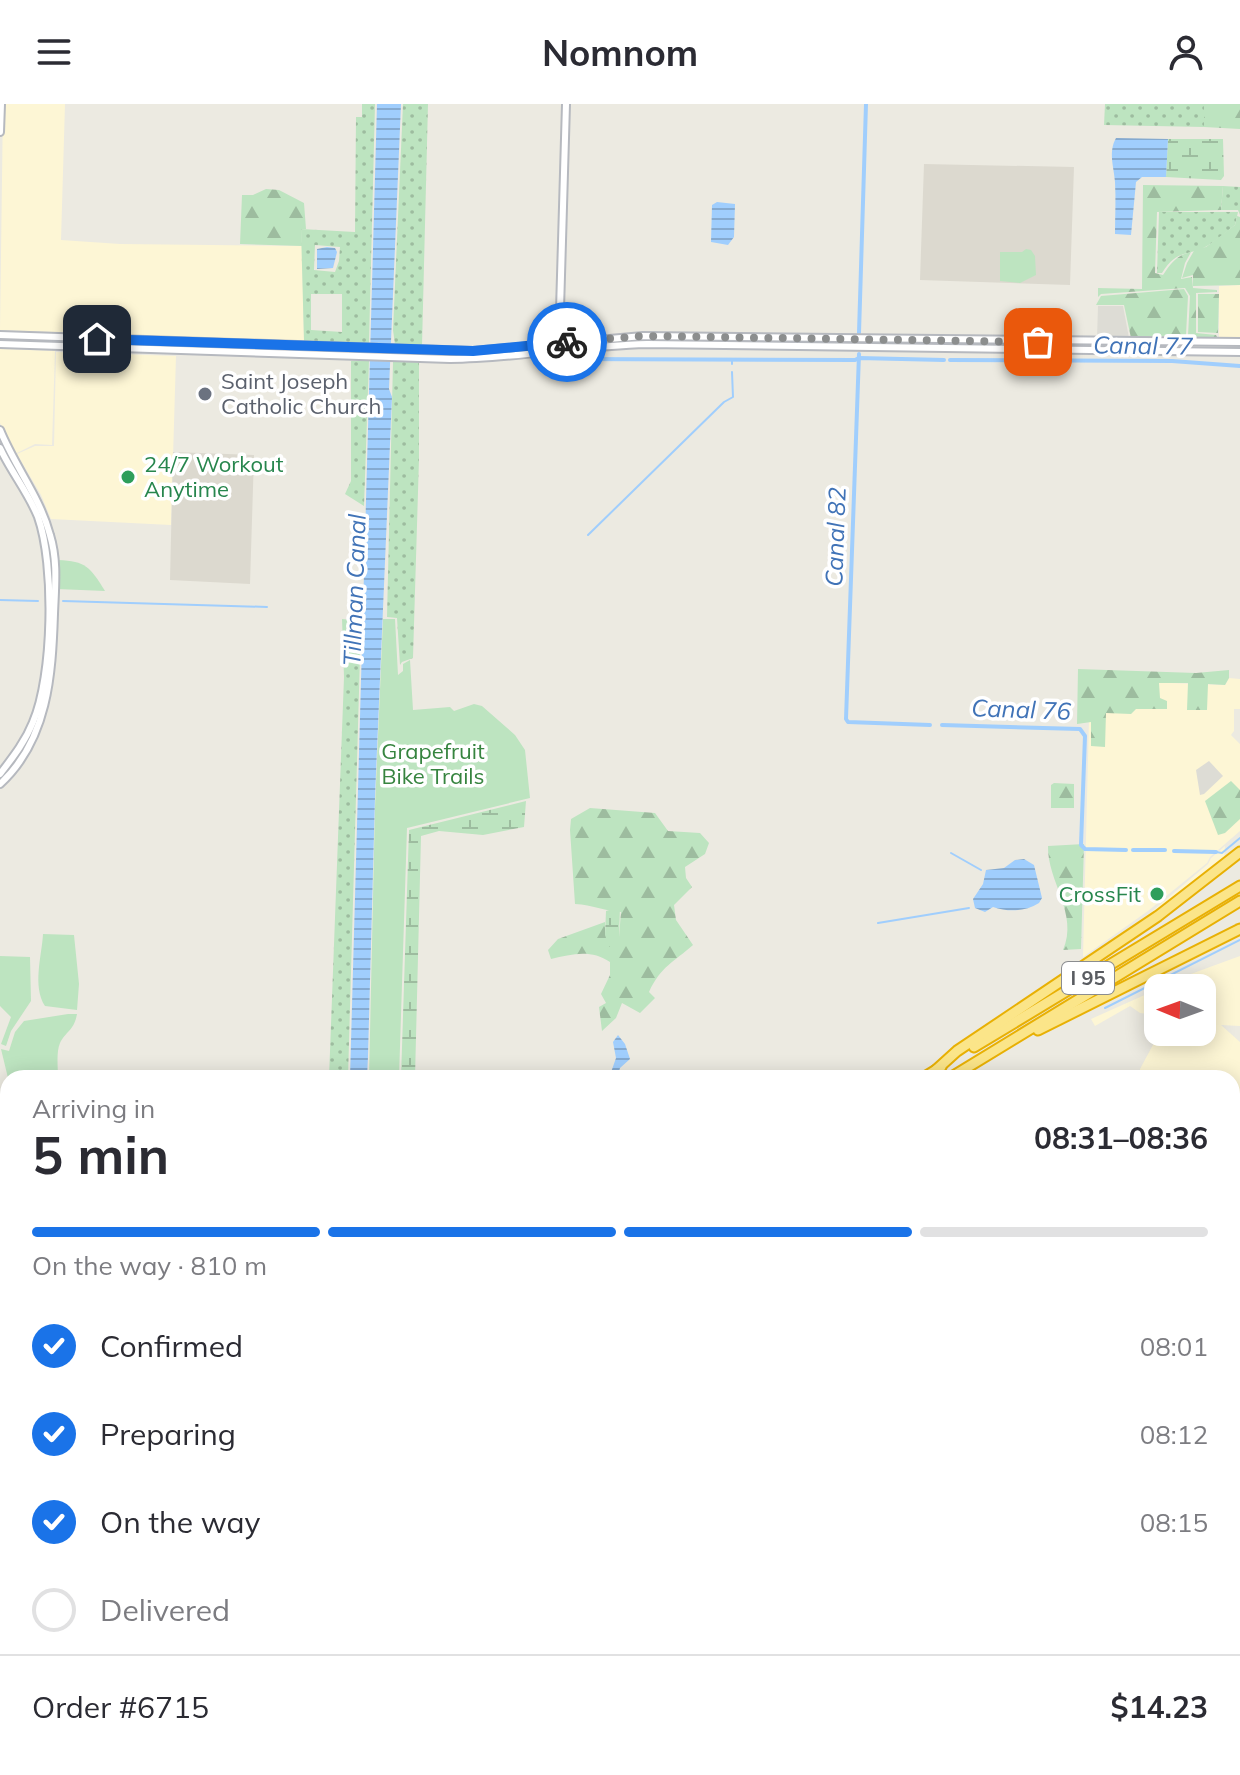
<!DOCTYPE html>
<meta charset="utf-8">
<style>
:root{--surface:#fff;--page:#f2f2f3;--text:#2b2b33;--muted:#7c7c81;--line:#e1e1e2;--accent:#1a73e8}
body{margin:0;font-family:Mulish,sans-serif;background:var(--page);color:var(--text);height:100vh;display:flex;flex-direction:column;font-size:30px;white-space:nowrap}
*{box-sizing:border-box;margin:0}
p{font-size:26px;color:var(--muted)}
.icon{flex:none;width:44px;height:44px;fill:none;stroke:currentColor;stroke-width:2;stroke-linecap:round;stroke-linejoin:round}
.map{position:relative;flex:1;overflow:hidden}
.sheet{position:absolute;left:0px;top:966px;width:1240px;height:706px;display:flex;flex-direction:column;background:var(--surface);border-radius:24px 24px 0 0;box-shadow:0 4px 20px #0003}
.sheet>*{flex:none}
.needle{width:52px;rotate:271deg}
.tools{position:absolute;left:1144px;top:870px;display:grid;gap:16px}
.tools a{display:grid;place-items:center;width:72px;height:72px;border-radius:16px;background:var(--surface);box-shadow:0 4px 20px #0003;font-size:40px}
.pin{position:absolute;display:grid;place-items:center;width:68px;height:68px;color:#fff;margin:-34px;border-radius:16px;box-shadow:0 4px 12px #0006}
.courier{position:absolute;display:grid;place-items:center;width:80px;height:80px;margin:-40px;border:6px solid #1a73e8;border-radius:50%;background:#fff;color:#222;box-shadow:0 2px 10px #0007}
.head em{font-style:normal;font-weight:700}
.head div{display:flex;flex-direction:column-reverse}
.head{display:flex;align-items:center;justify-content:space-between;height:136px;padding:0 32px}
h1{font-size:52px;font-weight:700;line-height:60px}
.bar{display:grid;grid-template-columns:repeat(4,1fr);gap:12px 8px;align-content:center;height:96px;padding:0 32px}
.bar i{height:10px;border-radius:6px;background:var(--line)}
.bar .active{background:var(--accent)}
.bar p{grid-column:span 4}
.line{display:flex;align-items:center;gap:20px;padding:0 32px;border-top:2px solid var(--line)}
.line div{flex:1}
ol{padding:0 32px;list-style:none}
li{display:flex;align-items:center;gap:24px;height:88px}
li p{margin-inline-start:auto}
li .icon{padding:8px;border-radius:50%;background:var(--accent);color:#fff;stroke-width:4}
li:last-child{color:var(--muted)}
li i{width:44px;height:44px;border:4px solid var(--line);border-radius:50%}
header{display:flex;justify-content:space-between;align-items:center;height:104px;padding:0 32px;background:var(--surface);font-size:36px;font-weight:700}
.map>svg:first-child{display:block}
.commercial{fill:#fdf6d5}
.industrial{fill:#dddcd5}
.education{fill:#dcd9cf}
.grass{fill:url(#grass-dots);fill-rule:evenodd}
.forest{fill:url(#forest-firs)}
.wetland{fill:url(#wetland-marsh)}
.park{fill:#bde4c0}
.water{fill:url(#water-rules)}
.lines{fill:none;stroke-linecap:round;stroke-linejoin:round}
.stream{stroke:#a0cefd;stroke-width:2}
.canal{stroke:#a0cefd;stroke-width:4}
.secondary-casing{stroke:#b6b9bf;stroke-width:10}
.highway-casing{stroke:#e8b004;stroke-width:13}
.secondary{stroke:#fff;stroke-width:6}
.highway{stroke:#fbe589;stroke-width:9}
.done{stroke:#8c8e8e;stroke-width:8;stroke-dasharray:0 14.4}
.route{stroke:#1a73e8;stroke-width:10}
.worship-dot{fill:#6b7280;stroke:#fff;stroke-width:3}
.leisure-dot{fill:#2e9e5b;stroke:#fff;stroke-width:3}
.labels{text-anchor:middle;stroke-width:7;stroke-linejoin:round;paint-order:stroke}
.shield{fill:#fff;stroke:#8b8d90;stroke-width:2}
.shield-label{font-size:20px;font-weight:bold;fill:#595c61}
.worship-label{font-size:22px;fill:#5b616d;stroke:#fff;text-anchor:start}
.leisure-label{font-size:22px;fill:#27864d;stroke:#fff;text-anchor:start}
.park-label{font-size:22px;fill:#36843f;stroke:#fff}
.water-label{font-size:24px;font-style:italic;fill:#4073b7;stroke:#fff}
</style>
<header><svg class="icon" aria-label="menu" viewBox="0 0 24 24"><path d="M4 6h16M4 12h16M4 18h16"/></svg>Nomnom<svg class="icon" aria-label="person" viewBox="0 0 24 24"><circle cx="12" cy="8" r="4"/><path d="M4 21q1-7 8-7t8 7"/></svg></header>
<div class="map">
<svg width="1240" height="1671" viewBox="0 0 1240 1671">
<defs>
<pattern id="grass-dots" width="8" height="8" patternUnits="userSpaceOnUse" patternTransform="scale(2)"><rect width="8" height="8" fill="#bde4c0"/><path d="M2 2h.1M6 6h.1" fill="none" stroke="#9dbc9f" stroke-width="1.8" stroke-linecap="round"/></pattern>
<pattern id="forest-firs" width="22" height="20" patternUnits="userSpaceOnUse" patternTransform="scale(2)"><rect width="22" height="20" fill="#bde4c0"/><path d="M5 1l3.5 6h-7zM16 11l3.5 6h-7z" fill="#9dbc9f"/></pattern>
<pattern id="wetland-marsh" width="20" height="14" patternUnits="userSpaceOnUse" patternTransform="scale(2)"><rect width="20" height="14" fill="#bde4c0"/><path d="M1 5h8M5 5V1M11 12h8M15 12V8" fill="none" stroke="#9dbc9f"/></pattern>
<pattern id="water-rules" width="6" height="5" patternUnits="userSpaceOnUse" patternTransform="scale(2)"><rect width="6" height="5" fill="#a0cefd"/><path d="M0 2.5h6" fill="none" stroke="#85aad0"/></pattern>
</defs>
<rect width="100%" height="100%" fill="#eceae1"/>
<!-- commercial -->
<g class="commercial">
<path d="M3,0H65L61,136L120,140L302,142L304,237L0,226Z"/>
<path d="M1240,181V236L1219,233V182Z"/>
<path d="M0,245L55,247L52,341L35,340L15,350L44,403L19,360L0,319Z"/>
<path d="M56,248L176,252L171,421L51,415L41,391L17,350L35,342H54Z"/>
<path d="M1229,574L1240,575V605H1234V627L1231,631L1240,640V727L1210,753L1207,759L1148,807L1083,853L1090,576L1225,581Z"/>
<path d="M1225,742L1224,757L1083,857L1150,809L1208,760L1211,754Z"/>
<path d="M1240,852V922L1221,921L1240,938V1075H1232V974H1140V965L1155,937L1158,925V928H1202V884H1169V878Z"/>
<path d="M1158,885V911L1140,909L1130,902L1095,922L1091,915Z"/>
</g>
<!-- industrial -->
<g class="industrial">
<path d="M1098,202H1123L1129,234L1097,235Z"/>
<path d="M1209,657L1223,672L1204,690L1200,691L1196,666Z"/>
</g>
<!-- education -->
<g class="education">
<path d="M924,60L1074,63L1070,181L920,176Z"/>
<path d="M173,348L254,351L250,480L170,476Z"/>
</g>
<!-- grass -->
<g class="grass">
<path d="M362,0H375L369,239L304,237L301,125L355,128L356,13H362ZM315,141L340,143L339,157L335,168L314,166ZM311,190H342V228L311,226Z"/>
<path d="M403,0H428L422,242L395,241L393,226Z"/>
<path d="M1105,0H1204V23L1104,21Z"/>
<path d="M1223,82L1240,83V111L1238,106H1221Z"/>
<path d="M1159,108H1238L1235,121C1226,128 1217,136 1207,142C1186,153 1177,145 1162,169H1157Z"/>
<path d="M351,257H369L364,402L345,390L351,377Z"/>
<path d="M393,258H419V355L413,554L402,558L400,561L397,514L387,513Z"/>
<path d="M342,515L361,517L348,974H329L344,573Z"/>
</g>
<!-- forest -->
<g class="forest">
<path d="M1204,0H1240V25L1204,23Z"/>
<path d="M1143,81L1223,82L1221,106L1157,108L1155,169L1163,171C1171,159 1177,151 1191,148L1185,159L1181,175L1192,173L1193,184L1217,186V188L1196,189V229L1216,231L1217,233L1157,234L1188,232L1190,192L1185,184L1101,190L1098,193V184L1142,185Z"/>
<path d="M266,85L279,86L304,99L306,125H301L302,142L240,140L242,91H253Z"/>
<path d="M1237,112L1240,113V181L1193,182V171L1182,174L1187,159L1195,145L1206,143L1235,121Z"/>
<path d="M1184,185L1188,192L1186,231L1131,234L1124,201H1096L1101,192Z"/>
<path d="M1198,190H1219L1218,229L1198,228Z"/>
<path d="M1078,565L1196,569L1229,566V574L1225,581L1208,580L1207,606H1187L1188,579H1159L1160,594L1167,597V605H1136L1131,610L1106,609L1105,643L1091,642V618L1077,620Z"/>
<path d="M1231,677L1240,686V715L1225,729L1218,731L1205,697Z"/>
<path d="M1054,679L1074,680V704H1051V681Z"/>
<path d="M590,704L655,709L668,727L700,729L709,739L705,750L685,763L686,774L692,783L674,801L676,816L693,841C674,858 661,862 649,888L655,894L640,909L622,899L616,914L602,927L599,903L606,899L601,890L610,871V858C591,845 572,850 551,855L548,846L558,835L605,818V831L619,833L621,808C604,807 593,801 575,800L570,726L571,715Z"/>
<path d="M1084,740L1081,845L1063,846C1079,810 1047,777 1048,742Z"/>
<rect x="485" y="1664" width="74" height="7"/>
<path d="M572,1664H668L669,1671H572Z"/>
</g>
<!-- wetland -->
<g class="wetland">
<path d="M1168,35H1223L1224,72L1221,76L1166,73Z"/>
<path d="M526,697L524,723L483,731L439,727L421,732L415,974H401L409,726Z"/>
<path d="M620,803L619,833L609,843L605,831L606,807Z"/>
</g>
<!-- park -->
<g class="park">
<path d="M1026,145L1031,146L1035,152L1036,171L1020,179L1000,177V148H1022Z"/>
<path d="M58,456C86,457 90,463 105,487L57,485Z"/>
<path d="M383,515H395L398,571L403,567V560L410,556L413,606L450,603L454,607L474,600L482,602L515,631L525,646L530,694L407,724L399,974H369L375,704Z"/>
<path d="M43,830L74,831L79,880L77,906L45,902C32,882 42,851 43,830Z"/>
<path d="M0,852L30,853L31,897L11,927L6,942L1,940L11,913L0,902Z"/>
<path d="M68,910H77C74,927 66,927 60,939C56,948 58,964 58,974H8L1,945L9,947L15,928L24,917Z"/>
</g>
<!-- water -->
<g class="water">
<path d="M377,0H401L389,285L392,293L375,693L368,952L367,974H350Z"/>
<path d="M1116,34L1168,35L1166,73H1142L1136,78L1131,131L1115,130C1115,113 1116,95 1115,78C1114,63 1108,48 1116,34Z"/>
<path d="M717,98L735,100L734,133L728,141L711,138L712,101Z"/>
<path d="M327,143L335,144L337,148L333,164L317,165V145Z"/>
<path d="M1024,755L1034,761L1042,794L1039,799C1025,808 1008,808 993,803L985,808L975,804L973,795L983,780L986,766L1004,764L1015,756Z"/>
<path d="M618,931L625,940L630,955L620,964L617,974H609L616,954L613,938Z"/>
</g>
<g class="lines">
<!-- stream -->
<g class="stream">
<path d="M732,257V260"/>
<path d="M588,431L724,298L733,293L732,268"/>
<path d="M0,496L38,497"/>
<path d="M63,497L267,503"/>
<path d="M1216,748L1222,749L1240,734"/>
<path d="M951,749L981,766"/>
<path d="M878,819L969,804"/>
<path d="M1105,904L1240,836"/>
</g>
<!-- canal -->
<g class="canal">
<path d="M859,229L866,0"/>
<path d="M859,250L846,615L848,618L930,621"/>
<path d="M570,255L855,256L859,254L944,256"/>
<path d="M950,256L1172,257L1240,262"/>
<path d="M942,621L1080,625L1085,632L1081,741L1085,745L1126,746"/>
<path d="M1133,746H1165"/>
<path d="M1174,747L1216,748"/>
<path d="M817,1671L818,1664"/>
</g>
<!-- secondary casing -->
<g class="secondary-casing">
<g id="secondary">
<path d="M0,28L1,0"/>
<path d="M0,231L473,247L643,232L1240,238"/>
<path d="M0,240L450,255C516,254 581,242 647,240L1240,248"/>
<path d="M559,240L566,0"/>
<path d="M0,326C15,363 40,393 50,431C58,457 55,483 54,510C52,571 48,636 0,680"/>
<path d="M0,344C11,368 28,388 38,413C55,461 53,572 33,618C25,638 13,653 0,670"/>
<path d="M0,1143L8,1158"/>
<path d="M0,1445L8,1433"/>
<path d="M965,1664L971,1671"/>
<path d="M95,1671L100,1664"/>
<path d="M566,1671V1664"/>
</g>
</g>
<!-- highway casing -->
<g class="highway-casing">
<g id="highway">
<path d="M1038,926L1240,825"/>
<path d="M974,943L1240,782"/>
<path d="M936,966L957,947L1158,812L1240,748"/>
<path d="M923,974L941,963"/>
<path d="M950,974L1240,797"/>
<path d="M0,1533L8,1528"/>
<path d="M0,1550L8,1545"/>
</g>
</g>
<!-- secondary -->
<use href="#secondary" class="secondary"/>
<!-- highway -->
<use href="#highway" class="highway"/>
</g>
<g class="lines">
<!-- done -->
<path class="done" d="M567,238L643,232L1038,238"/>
<!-- route -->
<path class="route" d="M97,235L473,247L567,238"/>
</g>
<!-- markers -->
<circle class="worship-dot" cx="205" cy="290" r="8"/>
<g class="leisure-dot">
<circle cx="128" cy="373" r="8"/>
<circle cx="1157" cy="790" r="8"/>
</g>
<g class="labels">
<!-- shield labels -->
<rect class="shield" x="1062" y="858" width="52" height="32" rx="6"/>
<g class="shield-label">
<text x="1088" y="881">I 95</text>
</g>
<!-- worship labels -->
<g class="worship-label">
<text x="221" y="285">Saint Joseph<tspan x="221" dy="25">Catholic Church</tspan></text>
</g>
<!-- leisure labels -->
<g class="leisure-label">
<text x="144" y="368">24/7 Workout<tspan x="144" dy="25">Anytime</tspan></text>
<text x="1141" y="798" text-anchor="end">CrossFit</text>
</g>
<!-- park labels -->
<g class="park-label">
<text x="433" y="655">Grapefruit<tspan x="433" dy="25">Bike Trails</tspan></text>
</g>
<!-- water labels -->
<g class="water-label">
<text transform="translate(1143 242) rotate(1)" y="8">Canal 77</text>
<text transform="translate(836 433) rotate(-88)" y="8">Canal 82</text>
<text transform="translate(355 486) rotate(-88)" y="8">Tillman Canal</text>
<text transform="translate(1021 606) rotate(2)" y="8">Canal 76</text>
</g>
</g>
</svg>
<div class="tools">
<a><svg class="needle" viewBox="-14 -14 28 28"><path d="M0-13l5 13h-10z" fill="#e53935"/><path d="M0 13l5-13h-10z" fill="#7c7c81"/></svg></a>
</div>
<div class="pin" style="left:1038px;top:238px;background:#ea580c"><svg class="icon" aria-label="bag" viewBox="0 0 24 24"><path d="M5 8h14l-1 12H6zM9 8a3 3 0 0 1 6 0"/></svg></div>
<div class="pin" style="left:97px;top:235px;background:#1f2937"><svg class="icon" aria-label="home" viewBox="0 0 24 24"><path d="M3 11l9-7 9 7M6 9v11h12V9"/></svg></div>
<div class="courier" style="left:567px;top:238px"><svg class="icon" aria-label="bike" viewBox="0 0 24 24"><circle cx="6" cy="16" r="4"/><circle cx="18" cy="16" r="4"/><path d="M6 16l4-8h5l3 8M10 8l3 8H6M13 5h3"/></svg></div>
<section class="sheet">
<div class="head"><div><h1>5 min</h1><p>Arriving in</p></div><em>08:31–08:36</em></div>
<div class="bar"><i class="active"></i><i class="active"></i><i class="active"></i><i></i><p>On the way · 810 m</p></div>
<ol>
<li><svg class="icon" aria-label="check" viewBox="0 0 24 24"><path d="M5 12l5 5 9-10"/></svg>Confirmed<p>08:01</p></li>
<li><svg class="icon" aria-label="check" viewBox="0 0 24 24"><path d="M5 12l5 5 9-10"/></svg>Preparing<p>08:12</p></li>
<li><svg class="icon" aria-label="check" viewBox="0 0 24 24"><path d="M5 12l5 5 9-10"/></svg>On the way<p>08:15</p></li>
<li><i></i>Delivered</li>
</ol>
<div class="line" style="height:104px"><div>Order #6715</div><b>$14.23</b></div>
</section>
</div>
